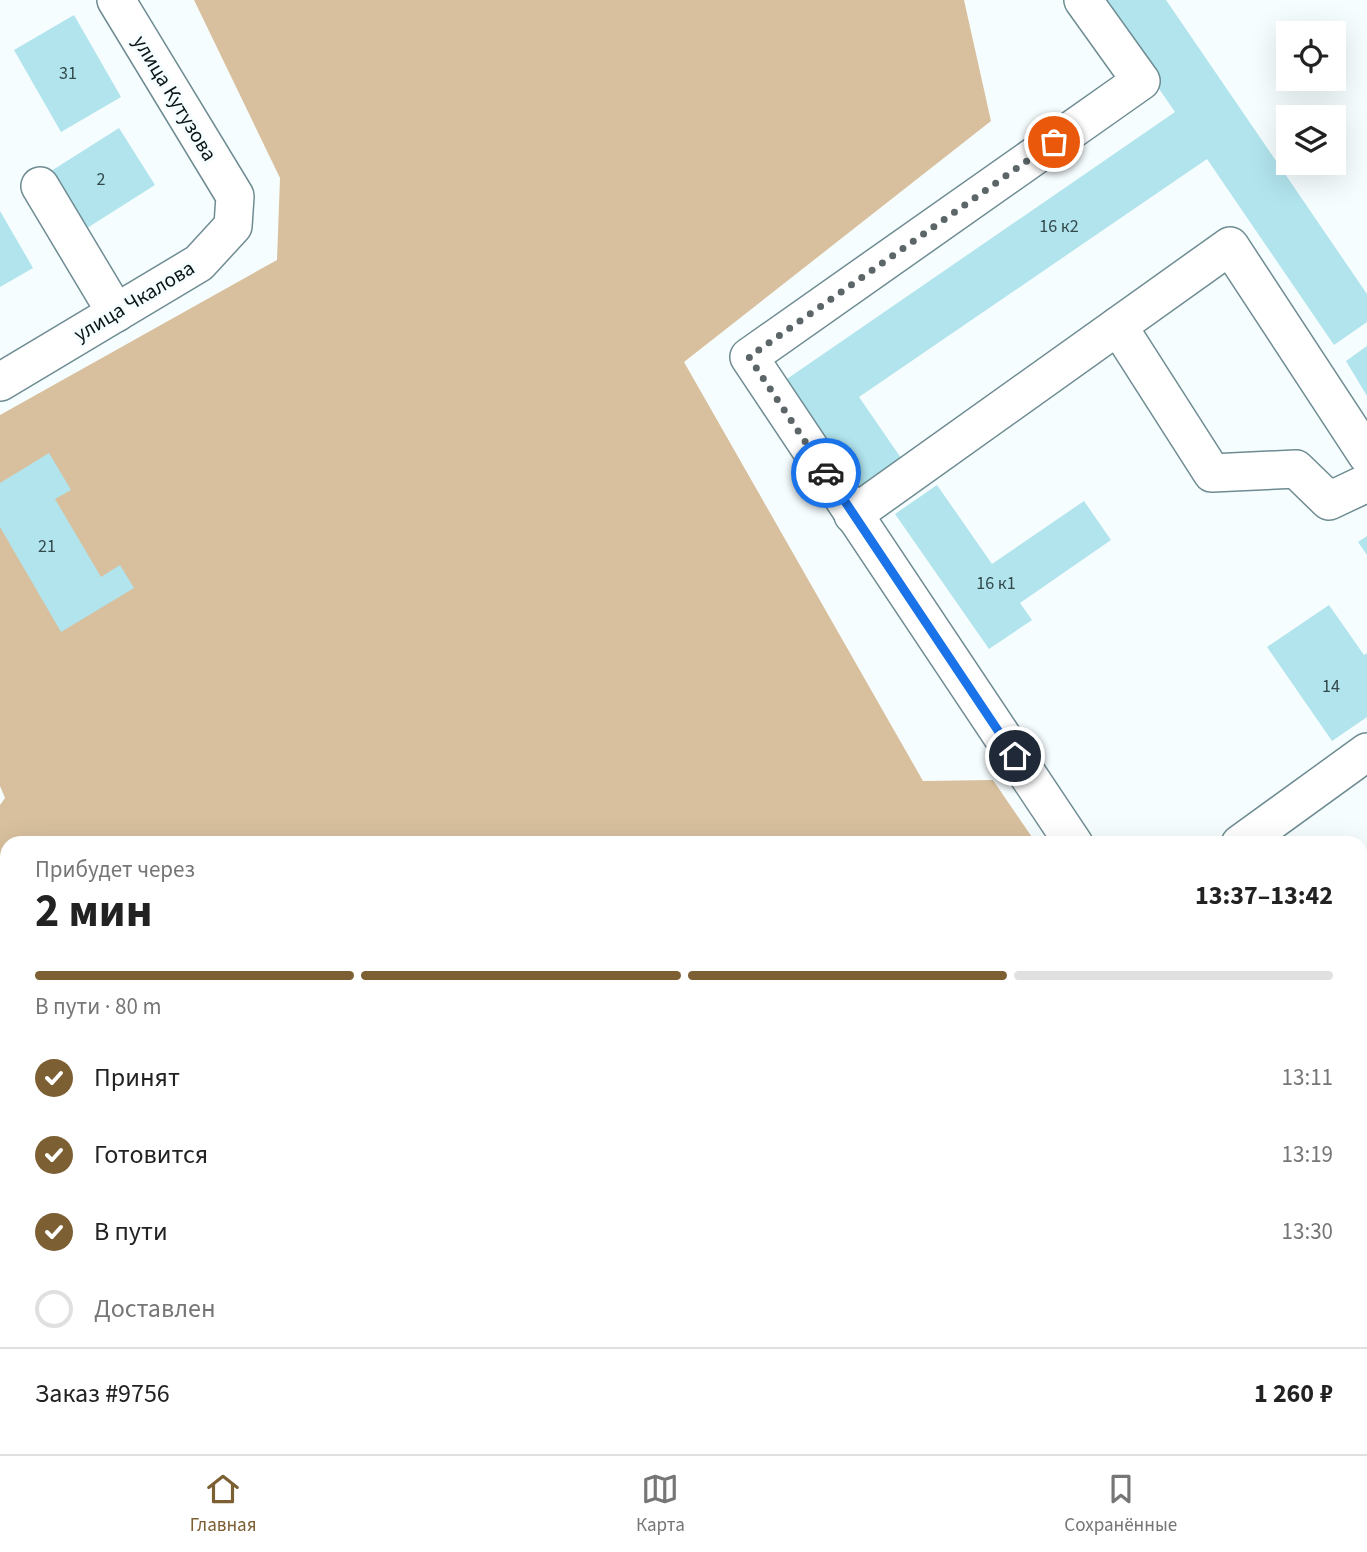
<!DOCTYPE html>
<html lang="ru">
<meta charset="utf-8">
<style>
:root{--surface:#fff;--page:#f6f6f6;--text:#222;--muted:#767676;--line:#e0e0e0;--accent:#7c5f33}
body{margin:0;font-family:"Source Sans 3",sans-serif;background:var(--page);color:var(--text);height:100vh;display:flex;flex-direction:column;font-size:26px;white-space:nowrap}
*{box-sizing:border-box;margin:0}
p{font-size:23px;color:var(--muted)}
.icon{flex:none;width:38px;height:38px;fill:none;stroke:currentColor;stroke-width:2;stroke-linecap:round;stroke-linejoin:round}
.map{position:relative;flex:1;overflow:hidden}
.side{position:absolute;left:0px;top:836px;width:1368px;height:618px;display:flex;flex-direction:column;background:var(--surface);border-radius:21px 21px 0 0;box-shadow:0 7px 28px #0002}
.side>*{flex:none}
.buttons{position:absolute;left:1276px;top:21px;display:grid;gap:14px}
.buttons a{display:grid;place-items:center;width:70px;height:70px;border-radius:0px;background:var(--surface);box-shadow:0 7px 28px #0002;font-size:35px}
.pin{position:absolute;display:grid;place-items:center;width:60px;height:60px;color:#fff;margin:-30px;border:4px solid #fff;border-radius:50%;box-shadow:0 2px 7px #0007}
.courier{position:absolute;display:grid;place-items:center;width:70px;height:70px;margin:-35px;border:5px solid #1a73e8;border-radius:50%;background:#fff;color:#222;box-shadow:0 2px 9px #0007}
.head em{font-style:normal;font-weight:700}
.head div{display:flex;flex-direction:column-reverse}
.head{display:flex;align-items:center;justify-content:space-between;height:119px;padding:0 35px}
h1{font-size:46px;font-weight:700;line-height:52px}
.bar{display:grid;grid-template-columns:repeat(4,1fr);gap:10px 7px;align-content:center;height:84px;padding:0 35px}
.bar i{height:9px;border-radius:5px;background:var(--line)}
.bar .selected{background:var(--accent)}
.bar p{grid-column:span 4}
.line{display:flex;align-items:center;gap:18px;padding:0 35px;border-top:2px solid var(--line)}
.line div{flex:1}
ol{padding:0 35px;list-style:none}
li{display:flex;align-items:center;gap:21px;height:77px}
li p{margin-inline-start:auto}
li .icon{padding:7px;border-radius:50%;background:var(--accent);color:#fff;stroke-width:4}
li:last-child{color:var(--muted)}
li i{width:38px;height:38px;border:4px solid var(--line);border-radius:50%}
.menu{display:flex;justify-content:space-around;align-items:center;height:98px;border-top:2px solid var(--line);background:var(--surface);font-size:19px;color:var(--muted)}
.menu a{display:grid;justify-items:center;gap:4px}
.menu .selected{color:var(--accent)}
.map>svg:first-child{display:block}
.built{fill:#e0f9fe}
.forest{fill:#d8c09e}
.building{fill:#b1e4ed}
.lines{fill:none;stroke-linecap:round;stroke-linejoin:round}
.minor-casing{stroke:#6e8c92;stroke-width:40}
.major-casing{stroke:#a6803e;stroke-width:42}
.path{stroke:#879091;stroke-width:4.5;stroke-dasharray:3.5 5;stroke-linecap:butt}
.minor{stroke:#fff;stroke-width:37}
.major{stroke:#fcd698;stroke-width:38}
.done{stroke:#5c6668;stroke-width:7;stroke-dasharray:0 12.6}
.route{stroke:#1a73e8;stroke-width:9}
.labels{text-anchor:middle;stroke-width:6;stroke-linejoin:round;paint-order:stroke}
.number-label{font-size:18px;fill:#33494c}
.street-label{font-size:21px;fill:#091517;stroke:#f6fdfe}
</style>
<div class="map">
<svg width="1367" height="1454" viewBox="0 0 1367 1454">
<rect width="100%" height="100%" fill="#f6fdfe"/>
<!-- built -->
<path class="built" d="M7,1359V1447H238L242,1454H0V1364Z"/>
<!-- forest -->
<path class="forest" d="M194,0H964L991,121L684,362L923,781L993,780L1036,843L7,844V1024L0,1014V805L5,798L0,786V415L277,260L280,178Z"/>
<!-- building -->
<g class="building">
<path d="M1098,0H1166L1367,294V322L1334,345L1207,159L859,397L910,471L866,502L784,381L1175,112Z"/>
<path d="M74,15L121,97L61,132L14,50Z"/>
<path d="M119,128L155,185L84,230L48,173Z"/>
<path d="M0,211L33,268L0,287Z"/>
<path d="M1367,346V396L1346,361Z"/>
<path d="M49,453L71,490L55,499L101,577L120,565L134,588L61,632L0,527V483Z"/>
<path d="M937,485L992,564L1084,501L1111,540L1020,603L1032,620L989,649L895,514Z"/>
<path d="M1367,536V555L1358,542Z"/>
<path d="M1329,605L1364,655L1367,653V717L1332,741L1267,647Z"/>
<path d="M0,1027L7,1038V1095L0,1100Z"/>
<path d="M1367,1253V1325L1362,1328V1257Z"/>
<path d="M0,1386L7,1397V1447H40L43,1452L39,1454H0Z"/>
<path d="M1367,1402V1454H1349L1347,1447H1362V1403Z"/>
<path d="M551,1447H637L626,1454H544L543,1452Z"/>
<path d="M1031,1447H1036L1038,1451L1044,1447H1164L1153,1454H1020Z"/>
<path d="M1178,1447H1233L1222,1454H1182Z"/>
</g>
<g class="lines">
<!-- minor casing -->
<g class="minor-casing">
<g id="minor">
<path d="M40,186L116,313"/>
<path d="M1118,326L1212,473L1296,469L1329,501L1367,483"/>
<path d="M0,382L199,263L233,226L235,196L116,0"/>
<path d="M853,515L1230,246L1367,455"/>
<path d="M1074,844L749,357L1141,81L1083,0"/>
<path d="M1240,844L1367,752"/>
<path d="M1362,1224L1367,1220"/>
<path d="M1362,1359L1367,1357"/>
<path d="M1317,1447L1318,1454"/>
</g>
</g>
<!-- major casing -->
<g class="major-casing">
<g id="major">
<path d="M1362,1132L1367,1128"/>
<path d="M855,1454L866,1447"/>
</g>
</g>
<!-- path -->
<path class="path" d="M780,1447L784,1454"/>
<!-- minor -->
<use href="#minor" class="minor"/>
<!-- major -->
<use href="#major" class="major"/>
</g>
<g class="lines">
<!-- done -->
<path class="done" d="M826,473L749,357L1054,142"/>
<!-- route -->
<path class="route" d="M826,473L1015,756"/>
</g>
<g class="labels">
<!-- number labels -->
<g class="number-label">
<text x="68" y="79">31</text>
<text x="101" y="185">2</text>
<text x="1059" y="232">16 к2</text>
<text x="47" y="552">21</text>
<text x="996" y="589">16 к1</text>
<text x="1331" y="692">14</text>
</g>
<!-- street labels -->
<g class="street-label">
<text transform="translate(175 98) rotate(59)" y="7">улица Кутузова</text>
<text transform="translate(134 301) rotate(-31)" y="7">улица Чкалова</text>
</g>
</g>
</svg>
<div class="buttons">
<a><svg class="icon" aria-label="locate" viewBox="0 0 24 24"><circle cx="12" cy="12" r="6"/><path d="M12 2v4M12 18v4M2 12h4M18 12h4"/></svg></a>
<a><svg class="icon" aria-label="layers" viewBox="0 0 24 24"><path d="M12 4l9 5-9 5-9-5zM3 14l9 5 9-5"/></svg></a>
</div>
<div class="pin" style="left:1054px;top:142px;background:#ea580c"><svg class="icon" aria-label="bag" viewBox="0 0 24 24"><path d="M5 8h14l-1 12H6zM9 8a3 3 0 0 1 6 0"/></svg></div>
<div class="pin" style="left:1015px;top:756px;background:#1f2937"><svg class="icon" aria-label="home" viewBox="0 0 24 24"><path d="M3 11l9-7 9 7M6 9v11h12V9"/></svg></div>
<div class="courier" style="left:826px;top:473px"><svg class="icon" aria-label="car" viewBox="0 0 24 24"><path d="M5 17H2v-5l4-1 3-4h7l3 4 3 1v5h-3M9 17h6M6 11h13"/><circle cx="7" cy="17" r="2"/><circle cx="17" cy="17" r="2"/></svg></div>
<section class="side">
<div class="head"><div><h1>2 мин</h1><p>Прибудет через</p></div><em>13:37–13:42</em></div>
<div class="bar"><i class="selected"></i><i class="selected"></i><i class="selected"></i><i></i><p>В пути · 80 m</p></div>
<ol>
<li><svg class="icon" aria-label="check" viewBox="0 0 24 24"><path d="M5 12l5 5 9-10"/></svg>Принят<p>13:11</p></li>
<li><svg class="icon" aria-label="check" viewBox="0 0 24 24"><path d="M5 12l5 5 9-10"/></svg>Готовится<p>13:19</p></li>
<li><svg class="icon" aria-label="check" viewBox="0 0 24 24"><path d="M5 12l5 5 9-10"/></svg>В пути<p>13:30</p></li>
<li><i></i>Доставлен</li>
</ol>
<div class="line" style="height:91px"><div>Заказ #9756</div><b>1 260 ₽</b></div>
</section>
</div>
<nav class="menu">
<a class="selected"><svg class="icon" aria-label="home" viewBox="0 0 24 24"><path d="M3 11l9-7 9 7M6 9v11h12V9"/></svg>Главная</a>
<a><svg class="icon" aria-label="map" viewBox="0 0 24 24"><path d="M3 6l6-2 6 2 6-2v14l-6 2-6-2-6 2zM9 4v14M15 6v14"/></svg>Карта</a>
<a><svg class="icon" aria-label="saved" viewBox="0 0 24 24"><path d="M7 4h10v16l-5-4-5 4z"/></svg>Сохранённые</a>
</nav>
